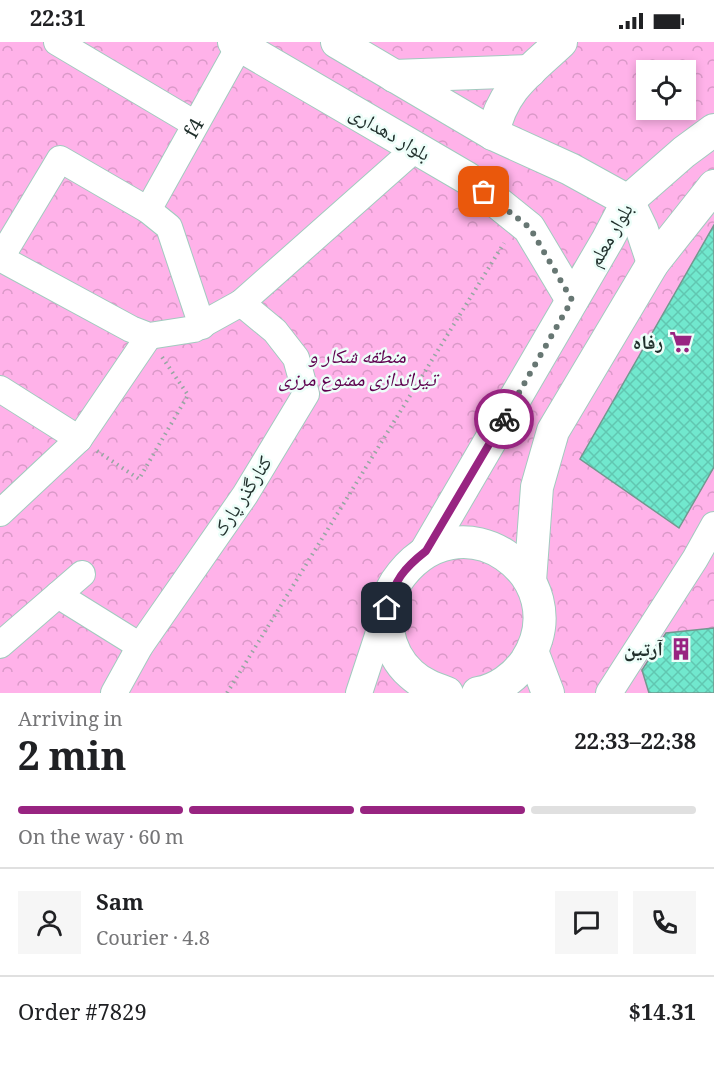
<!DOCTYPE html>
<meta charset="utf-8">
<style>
:root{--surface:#fff;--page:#f6f6f6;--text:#202124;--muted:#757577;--line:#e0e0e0;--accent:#982481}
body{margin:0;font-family:Georgia,"Noto Naskh Arabic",serif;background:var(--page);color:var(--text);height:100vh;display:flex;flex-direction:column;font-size:22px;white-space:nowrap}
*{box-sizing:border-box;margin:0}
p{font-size:20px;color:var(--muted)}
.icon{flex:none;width:33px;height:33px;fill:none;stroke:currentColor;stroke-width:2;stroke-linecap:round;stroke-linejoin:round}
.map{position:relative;height:651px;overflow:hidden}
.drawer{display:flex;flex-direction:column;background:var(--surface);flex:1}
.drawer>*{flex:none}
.buttons{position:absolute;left:636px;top:18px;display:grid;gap:12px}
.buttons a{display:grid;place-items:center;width:60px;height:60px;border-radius:0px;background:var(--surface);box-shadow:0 3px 9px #0003;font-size:30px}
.pin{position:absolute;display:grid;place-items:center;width:51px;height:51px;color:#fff;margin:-26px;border-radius:12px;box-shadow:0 3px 9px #0006}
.courier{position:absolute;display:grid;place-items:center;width:60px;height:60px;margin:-30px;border:4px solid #982481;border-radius:50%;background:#fff;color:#222;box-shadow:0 2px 8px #0007}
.overview em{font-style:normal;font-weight:800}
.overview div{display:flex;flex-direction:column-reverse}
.overview{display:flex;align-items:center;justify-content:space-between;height:102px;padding:0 18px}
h1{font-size:39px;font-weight:800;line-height:45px}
.bar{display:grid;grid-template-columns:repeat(4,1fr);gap:9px 6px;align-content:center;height:72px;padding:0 18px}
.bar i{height:8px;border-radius:4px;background:var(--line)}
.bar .active{background:var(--accent)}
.bar p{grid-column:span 4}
.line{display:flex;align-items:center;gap:15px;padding:0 18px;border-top:2px solid var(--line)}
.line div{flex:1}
.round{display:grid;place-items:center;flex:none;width:63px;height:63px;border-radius:0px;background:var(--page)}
.status{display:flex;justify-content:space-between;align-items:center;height:42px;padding:0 30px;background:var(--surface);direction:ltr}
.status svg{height:16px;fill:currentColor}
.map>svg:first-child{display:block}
.forest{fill:url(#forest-crowns);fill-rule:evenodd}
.building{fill:url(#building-cross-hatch);stroke:#72988f;stroke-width:1.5}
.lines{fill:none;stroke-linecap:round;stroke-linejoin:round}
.minor-casing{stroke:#a2cabf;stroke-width:28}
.major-casing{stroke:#a2cabf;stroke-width:34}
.path{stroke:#96a6a2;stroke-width:4;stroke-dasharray:1.5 4.5;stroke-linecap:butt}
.minor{stroke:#fff;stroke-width:26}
.major{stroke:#fff;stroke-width:32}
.done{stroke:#677773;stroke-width:6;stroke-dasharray:0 10.8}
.route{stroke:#982481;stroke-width:8}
.labels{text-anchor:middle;stroke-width:5;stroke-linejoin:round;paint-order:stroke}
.street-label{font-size:20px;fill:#1f2f2b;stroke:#edfef9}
.poi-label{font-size:20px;font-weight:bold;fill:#1f2f2b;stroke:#edfef9;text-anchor:end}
.park-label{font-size:20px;font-style:italic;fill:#5f014f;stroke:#edfef9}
</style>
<div class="status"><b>22:31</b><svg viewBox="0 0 49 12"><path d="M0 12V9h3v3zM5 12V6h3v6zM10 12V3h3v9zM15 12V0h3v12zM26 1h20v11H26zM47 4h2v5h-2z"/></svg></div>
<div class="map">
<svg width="714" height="651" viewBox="0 0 714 651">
<defs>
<pattern id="forest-crowns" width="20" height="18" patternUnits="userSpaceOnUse" patternTransform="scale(1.5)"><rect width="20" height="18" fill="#ffb2e9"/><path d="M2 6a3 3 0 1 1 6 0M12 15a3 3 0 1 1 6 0" fill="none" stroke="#da99c8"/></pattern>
<pattern id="building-cross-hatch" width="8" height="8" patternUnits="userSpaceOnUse" patternTransform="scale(1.5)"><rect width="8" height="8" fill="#71e8ce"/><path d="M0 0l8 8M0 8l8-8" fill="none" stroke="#61c7b1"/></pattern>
</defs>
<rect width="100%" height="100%" fill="#edfef9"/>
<!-- forest -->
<path class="forest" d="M0,0H714V651H0ZM646,28H686V68H646Z"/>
<!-- building -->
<g class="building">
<path d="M714,183V425L679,486L580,417Z"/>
<path d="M714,586V651H649L642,628L666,591Z"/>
</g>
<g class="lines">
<!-- minor casing -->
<g class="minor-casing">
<g id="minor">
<path d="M57,0L195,82"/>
<path id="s1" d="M148,168L240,3"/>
<path d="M0,216L131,287L149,294L194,287L241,261L416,106"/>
<path d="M0,217L60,117L148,168L169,185L202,284"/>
<path d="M0,347L79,397"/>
<path d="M0,471L79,397L149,294"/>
<path d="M58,553L140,604"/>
<path d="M0,603L82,532"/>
<path d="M114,651L140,604L245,453L306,352L296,316L275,289L241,261"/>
<path d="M359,651L386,569"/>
<path d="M609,651L695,517L714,483"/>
</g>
</g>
<!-- major casing -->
<g class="major-casing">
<g id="major">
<path d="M234,0L467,136L529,186L572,258"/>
<path d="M337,0L493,92L570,127L628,159"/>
<path d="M394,34L530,29"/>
<path d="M493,92C502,47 529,30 561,0"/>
<path d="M628,159L642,188L653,221"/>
<path d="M426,509L608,197L628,159L684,110L714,88"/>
<path d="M530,539L537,445L553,389L653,221L714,144"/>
<path d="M532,609L548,651"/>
<path d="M447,651C433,646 422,642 411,632C387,611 378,567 396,540C459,447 580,535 526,619C515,635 497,648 478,651"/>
</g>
</g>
<!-- path -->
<g class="path">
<path d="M97,409L139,437L188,353L162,315"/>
<path d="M227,651L504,201"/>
</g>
<!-- minor -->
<use href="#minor" class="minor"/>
<!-- major -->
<use href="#major" class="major"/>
</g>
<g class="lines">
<!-- done -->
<path class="done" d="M484,150L530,186L572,258L504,377"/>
<!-- route -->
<path class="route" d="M387,566C395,538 403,527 426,509L504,377"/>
</g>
<!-- icons -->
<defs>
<g id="supermarket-bare" transform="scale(1.8)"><path d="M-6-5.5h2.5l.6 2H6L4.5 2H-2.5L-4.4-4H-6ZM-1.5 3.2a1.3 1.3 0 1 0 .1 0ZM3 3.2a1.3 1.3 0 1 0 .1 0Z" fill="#982481" stroke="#edfef9" stroke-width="2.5" paint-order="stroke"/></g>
<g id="building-bare" transform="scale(1.8)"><path d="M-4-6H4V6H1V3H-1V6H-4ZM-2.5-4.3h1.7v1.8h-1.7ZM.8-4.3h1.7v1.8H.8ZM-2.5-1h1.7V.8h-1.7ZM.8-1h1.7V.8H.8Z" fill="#982481" stroke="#edfef9" stroke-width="2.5" paint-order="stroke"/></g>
</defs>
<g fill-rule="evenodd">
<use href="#supermarket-bare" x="681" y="300"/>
<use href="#building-bare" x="681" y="607"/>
</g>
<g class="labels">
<!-- street labels -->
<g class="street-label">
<text dy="7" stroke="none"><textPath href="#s1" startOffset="94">f4</textPath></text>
<text transform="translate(390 91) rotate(30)" y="7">بلوار دهداری</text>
<text transform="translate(610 193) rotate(-60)" y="7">بلوار معلم</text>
<text transform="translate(242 454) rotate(-57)" y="7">کنارگذر پارک</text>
</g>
<!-- poi labels -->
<g class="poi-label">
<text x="663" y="307">رفاه</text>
<text x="663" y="614">آرتین</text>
</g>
<!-- park labels -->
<g class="park-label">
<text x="357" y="321">منطقه شکار و<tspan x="357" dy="23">تیراندازی ممنوع مرزی</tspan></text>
</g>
</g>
</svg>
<div class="buttons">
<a><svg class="icon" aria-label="locate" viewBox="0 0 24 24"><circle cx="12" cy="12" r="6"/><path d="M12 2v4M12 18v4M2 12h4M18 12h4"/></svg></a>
</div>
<div class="pin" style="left:484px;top:150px;background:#ea580c"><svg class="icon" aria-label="bag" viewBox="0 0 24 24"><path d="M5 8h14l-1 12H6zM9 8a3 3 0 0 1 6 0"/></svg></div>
<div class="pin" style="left:387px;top:566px;background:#1f2937"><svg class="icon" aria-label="home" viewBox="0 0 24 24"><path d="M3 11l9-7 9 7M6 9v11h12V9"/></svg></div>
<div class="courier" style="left:504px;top:377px"><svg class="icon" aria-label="bike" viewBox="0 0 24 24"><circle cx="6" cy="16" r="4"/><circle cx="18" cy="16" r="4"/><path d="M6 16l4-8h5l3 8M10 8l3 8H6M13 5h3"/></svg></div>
</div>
<section class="drawer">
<div class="overview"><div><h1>2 min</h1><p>Arriving in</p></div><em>22:33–22:38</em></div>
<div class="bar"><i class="active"></i><i class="active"></i><i class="active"></i><i></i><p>On the way · 60 m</p></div>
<div class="line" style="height:108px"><a class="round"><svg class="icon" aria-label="person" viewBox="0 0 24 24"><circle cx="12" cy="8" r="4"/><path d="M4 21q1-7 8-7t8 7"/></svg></a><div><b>Sam</b><p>Courier · 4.8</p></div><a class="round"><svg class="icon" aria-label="chat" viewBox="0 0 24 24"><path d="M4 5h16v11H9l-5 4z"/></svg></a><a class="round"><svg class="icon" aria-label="phone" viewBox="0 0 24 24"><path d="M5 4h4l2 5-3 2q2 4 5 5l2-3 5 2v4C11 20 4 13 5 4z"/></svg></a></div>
<div class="line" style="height:78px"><div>Order #7829</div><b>$14.31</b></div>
</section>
